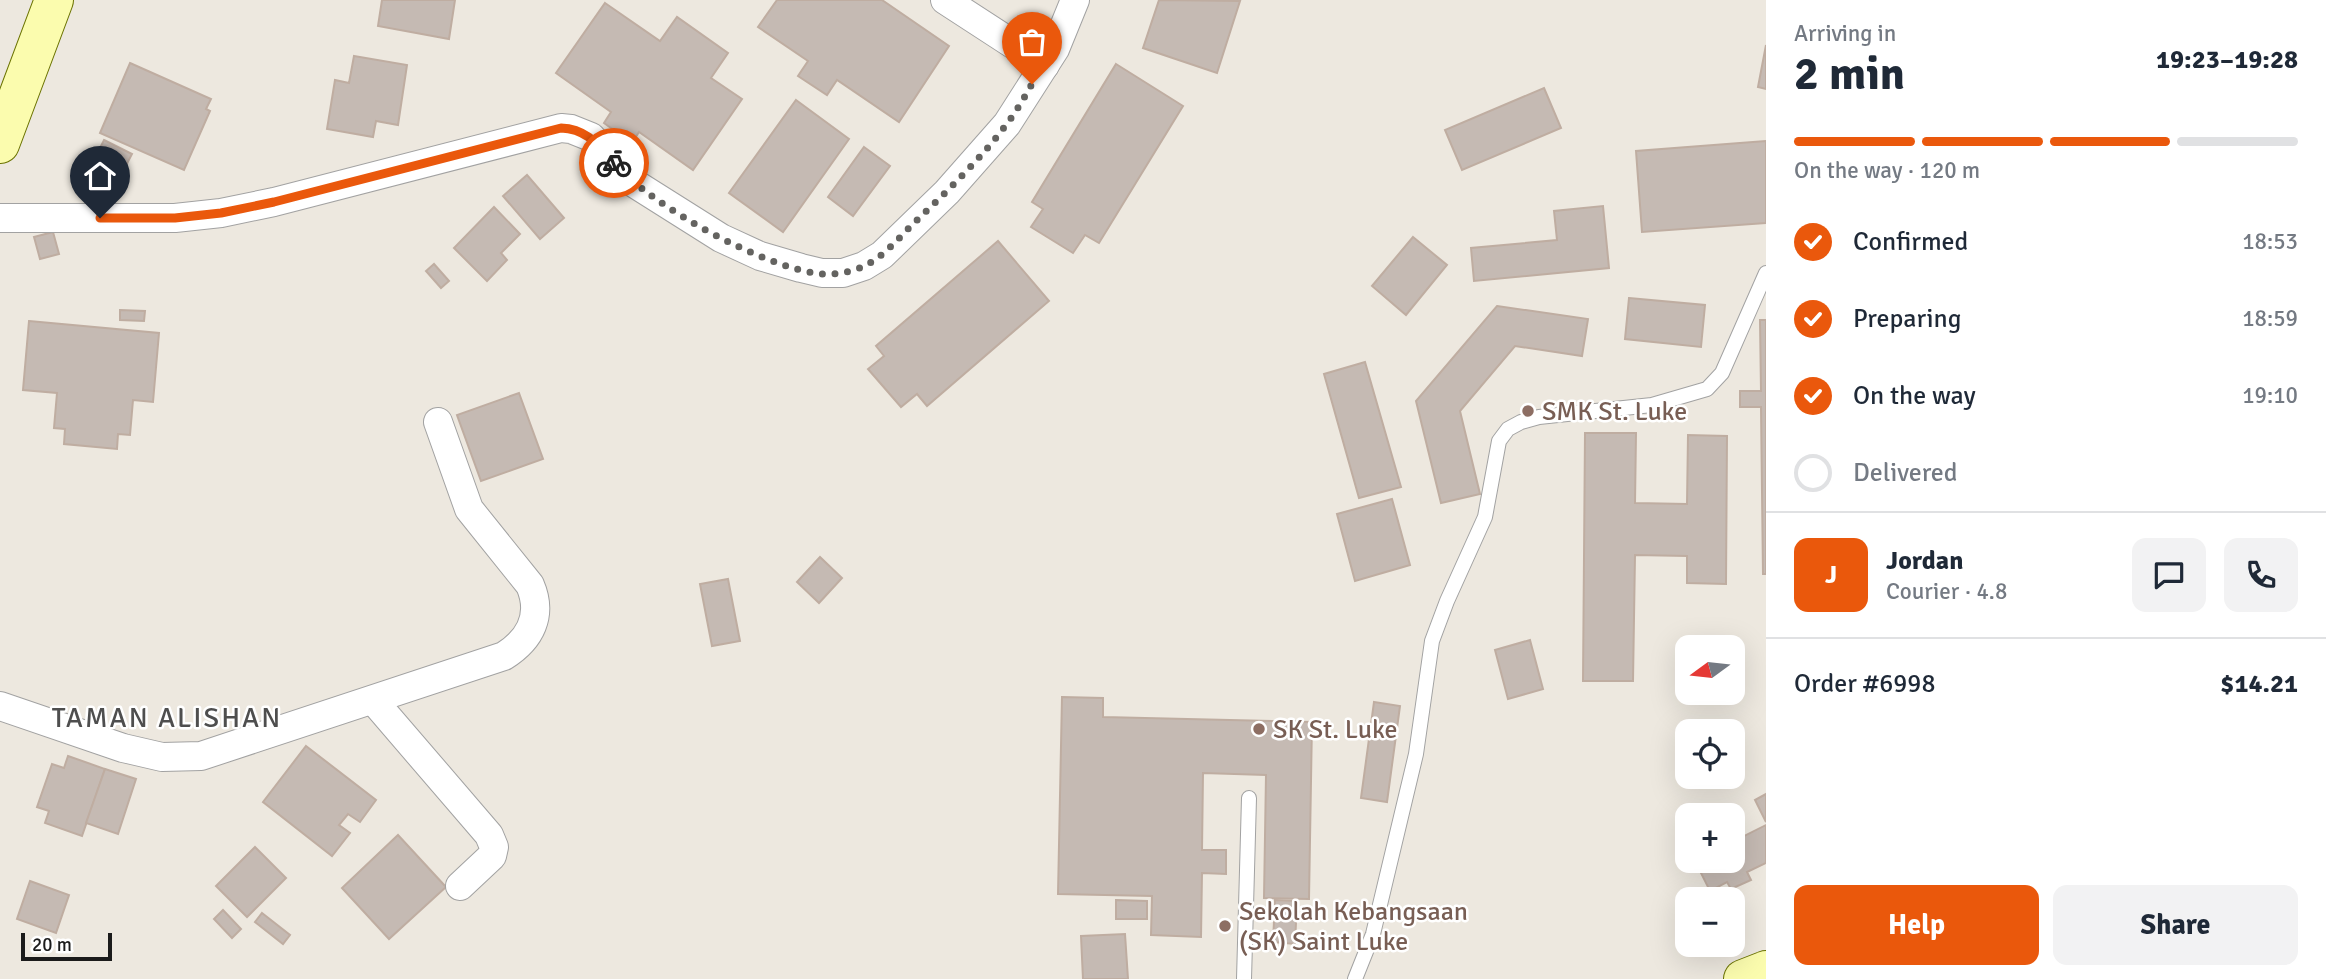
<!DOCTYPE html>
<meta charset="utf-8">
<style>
:root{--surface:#fff;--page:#f2f2f3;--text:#1f2937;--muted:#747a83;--line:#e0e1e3;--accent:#ea580c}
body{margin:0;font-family:Signika,sans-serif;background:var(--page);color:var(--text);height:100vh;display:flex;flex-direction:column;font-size:26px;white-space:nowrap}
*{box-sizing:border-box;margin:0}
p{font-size:23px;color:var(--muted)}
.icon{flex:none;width:38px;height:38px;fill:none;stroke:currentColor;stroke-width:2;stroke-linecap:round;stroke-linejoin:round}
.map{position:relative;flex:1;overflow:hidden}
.drawer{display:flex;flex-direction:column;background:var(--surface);width:560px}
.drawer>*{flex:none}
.needle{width:46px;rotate:255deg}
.tools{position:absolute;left:1675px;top:635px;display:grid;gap:14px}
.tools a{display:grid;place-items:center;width:70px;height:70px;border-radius:14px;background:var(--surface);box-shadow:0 7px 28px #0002;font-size:35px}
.scale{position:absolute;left:21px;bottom:18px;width:91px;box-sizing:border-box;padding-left:7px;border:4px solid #1b1b1b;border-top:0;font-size:19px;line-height:24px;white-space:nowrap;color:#1b1b1b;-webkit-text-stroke:5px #fff;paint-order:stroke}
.pin{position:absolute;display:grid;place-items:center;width:60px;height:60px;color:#fff;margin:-72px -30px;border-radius:50% 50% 50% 0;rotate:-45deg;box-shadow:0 0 7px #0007}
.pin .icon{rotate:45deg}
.courier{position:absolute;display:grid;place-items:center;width:70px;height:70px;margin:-35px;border:5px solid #ea580c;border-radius:50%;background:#fff;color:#222;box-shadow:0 2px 9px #0007}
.overview em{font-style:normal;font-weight:700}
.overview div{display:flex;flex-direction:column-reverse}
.overview{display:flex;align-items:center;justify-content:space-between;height:119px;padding:0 28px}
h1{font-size:46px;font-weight:700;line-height:52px}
.bar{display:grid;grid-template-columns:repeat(4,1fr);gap:10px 7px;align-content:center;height:84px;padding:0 28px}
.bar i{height:9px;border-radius:5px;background:var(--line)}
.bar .active{background:var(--accent)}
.bar p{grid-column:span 4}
.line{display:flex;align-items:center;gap:18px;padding:0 28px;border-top:2px solid var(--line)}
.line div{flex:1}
.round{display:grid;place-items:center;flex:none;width:74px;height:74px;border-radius:14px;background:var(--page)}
ol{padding:0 28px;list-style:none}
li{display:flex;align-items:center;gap:21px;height:77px}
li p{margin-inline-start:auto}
li .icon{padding:7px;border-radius:50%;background:var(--accent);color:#fff;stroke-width:4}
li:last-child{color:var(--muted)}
li i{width:38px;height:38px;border:4px solid var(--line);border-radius:50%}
.button{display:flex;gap:14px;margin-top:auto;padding:14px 28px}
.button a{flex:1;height:80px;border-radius:14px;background:var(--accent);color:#fff;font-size:28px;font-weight:700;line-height:80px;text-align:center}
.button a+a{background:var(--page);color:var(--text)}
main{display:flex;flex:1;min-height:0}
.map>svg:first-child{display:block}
.building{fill:#c5bab3;stroke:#bfada1;stroke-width:2}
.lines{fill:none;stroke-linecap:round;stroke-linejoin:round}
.lane-casing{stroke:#a2a2a2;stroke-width:16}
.street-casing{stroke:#a2a2a2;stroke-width:30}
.secondary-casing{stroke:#6b7300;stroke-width:40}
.lane{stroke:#fff;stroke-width:14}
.street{stroke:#fff;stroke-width:28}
.secondary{stroke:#fbfcae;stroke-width:38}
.done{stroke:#646360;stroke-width:7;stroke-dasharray:0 12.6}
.route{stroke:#ea580c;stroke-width:9}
.education-dot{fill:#8d6e63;stroke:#fff;stroke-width:2.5}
.labels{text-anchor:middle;stroke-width:5;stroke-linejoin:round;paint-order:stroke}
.education-label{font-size:26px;fill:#785e54;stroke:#fff;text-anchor:start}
.neighbourhood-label{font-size:28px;letter-spacing:2px;fill:#4e4e4e;stroke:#fff}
</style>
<main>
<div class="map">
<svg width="1766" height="979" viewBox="0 0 1766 979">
<rect width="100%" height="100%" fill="#ede8df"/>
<!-- building -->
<g class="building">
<path d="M382,0H455L449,39L378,26Z"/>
<path d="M777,0H882L949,46L899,122L837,80L827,95L798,76L808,61L758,27Z"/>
<path d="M1159,0L1240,1L1217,73L1143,48Z"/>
<path d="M605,3L660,41L677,17L728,53L711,78L742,99L693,170L639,132L632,143L604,123L611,112L556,73Z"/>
<path d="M1766,45V89L1758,87Z"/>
<path d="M354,56L407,65L398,125L376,121L373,137L327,129L335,80L349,83Z"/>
<path d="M130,63L211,99L206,109L210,111L184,170L100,133Z"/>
<path d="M1116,64L1183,106L1099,243L1085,235L1073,253L1031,227L1043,209L1032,202Z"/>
<path d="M1544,88L1561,128L1462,170L1445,130Z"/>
<path d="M796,100L849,139L783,232L729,193Z"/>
<path d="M104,140L132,154L118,181L91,166Z"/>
<path d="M1766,141V223L1642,232L1636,151Z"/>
<path d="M864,147L890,166L853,216L828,197Z"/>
<path d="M527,175L564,218L540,239L503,196Z"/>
<path d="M1603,206L1609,268L1474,281L1471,248L1557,240L1554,211Z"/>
<path d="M494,207L520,234L501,253L507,260L487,281L454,248Z"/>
<path d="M53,232L59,254L40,259L34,237Z"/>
<path d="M1413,237L1447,265L1406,315L1372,286Z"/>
<path d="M998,241L1049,301L927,406L917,394L901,407L868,369L884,356L876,346Z"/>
<path d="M434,264L449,281L441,288L426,271Z"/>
<path d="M1629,298L1705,305L1701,347L1625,339Z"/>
<path d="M1497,306L1588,319L1582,356L1515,346L1460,411L1480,494L1441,503L1416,401Z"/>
<path d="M120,310L145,311L144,321L120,320Z"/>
<path d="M1760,320H1766V574H1763L1761,407H1740V391H1761Z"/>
<path d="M29,321L159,333L153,402L133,400L130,435L118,434L117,449L64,444L65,429L54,428L57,393L23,390Z"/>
<path d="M1365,362L1401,487L1359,498L1324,374Z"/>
<path d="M519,393L543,459L481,481L457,415Z"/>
<path d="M1585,433H1636L1635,503L1687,504L1688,435L1727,436L1726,584L1687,583V556L1635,555L1633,681H1583Z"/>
<path d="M1392,499L1410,565L1355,581L1337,514Z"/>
<path d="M820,557L842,578L819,603L797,582Z"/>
<path d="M728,579L740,641L712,646L700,584Z"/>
<path d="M1530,640L1543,689L1508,699L1495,650Z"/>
<path d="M1062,697L1103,698V717L1312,722L1309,899L1264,898L1266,775L1203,773L1202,850H1226V874L1202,873L1201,937L1151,935L1152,896L1058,894Z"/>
<path d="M1374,702L1400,706L1387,802L1361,798Z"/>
<path d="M306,746L376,800L360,822L348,814L339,825L350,833L332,856L263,802Z"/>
<path d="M68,756L105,769L82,836L45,823L49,811L37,807L52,764L64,768Z"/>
<path d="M105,769L136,779L118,834L86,823Z"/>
<path d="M1766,794V822L1755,800Z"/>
<path d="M1766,825V863L1747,872L1751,880L1731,889L1727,882L1710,891L1695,861H1732V842Z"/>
<path d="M398,835L446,887L389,939L342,888Z"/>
<path d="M255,847L286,878L247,917L216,886Z"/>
<path d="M30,881L69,895L56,933L17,919Z"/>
<path d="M1116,900L1147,901V919H1116Z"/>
<path d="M1275,900L1297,901L1295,944L1273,942Z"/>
<path d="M223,910L241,929L232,938L214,919Z"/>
<path d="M262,913L290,935L283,944L255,922Z"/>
<path d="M1125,934L1128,979H1083L1081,936Z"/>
</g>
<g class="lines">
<!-- lane casing -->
<g class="lane-casing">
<g id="lane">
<path d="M1244,979L1249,798"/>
<path d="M1355,979L1373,934L1416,754L1432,641L1447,601L1485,517L1499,441L1508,429L1521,422L1539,417L1652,405L1707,389L1722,373L1766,273"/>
</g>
</g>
<!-- street casing -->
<g class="street-casing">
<g id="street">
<path d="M945,0L1045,65"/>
<path d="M0,218H175L221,213L274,202L561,128L571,129L591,137L629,180L721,238L760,256L801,268L822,273H843L864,266L882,255L947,192L1007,124L1055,49L1075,0"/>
<path d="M373,700L489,835L494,847L492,856L460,886"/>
<path d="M0,706L123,748L162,757L201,756L504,656C531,639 543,615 530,585L469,509L438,422"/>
</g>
</g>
<!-- secondary casing -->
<g class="secondary-casing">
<g id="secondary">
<path d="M0,144L54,0"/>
<path d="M1743,979L1766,970"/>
</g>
</g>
<!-- lane -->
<use href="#lane" class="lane"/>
<!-- street -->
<use href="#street" class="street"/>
<!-- secondary -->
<use href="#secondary" class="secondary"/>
</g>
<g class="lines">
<!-- done -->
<path class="done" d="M614,163C653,207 764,268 822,274C836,275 852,272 864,266C883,257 897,240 912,225C945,193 979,161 1006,125C1016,112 1024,98 1032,84"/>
<!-- route -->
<path class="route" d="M100,218H175L221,213L274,202L561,128C587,129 598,145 614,163"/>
</g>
<!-- markers -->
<g class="education-dot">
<circle cx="1528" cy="411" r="7"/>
<circle cx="1259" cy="729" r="7"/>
<circle cx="1225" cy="926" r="7"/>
</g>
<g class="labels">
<!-- education labels -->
<g class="education-label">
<text x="1542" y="420">SMK St. Luke</text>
<text x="1273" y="738">SK St. Luke</text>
<text x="1239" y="920">Sekolah Kebangsaan<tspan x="1239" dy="30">(SK) Saint Luke</tspan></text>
</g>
<!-- neighbourhood labels -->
<g class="neighbourhood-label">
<text x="167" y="727">TAMAN ALISHAN</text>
</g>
</g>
</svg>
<div class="tools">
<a><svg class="needle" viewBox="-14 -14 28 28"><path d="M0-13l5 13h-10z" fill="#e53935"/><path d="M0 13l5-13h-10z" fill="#747a83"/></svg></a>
<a><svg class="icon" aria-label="locate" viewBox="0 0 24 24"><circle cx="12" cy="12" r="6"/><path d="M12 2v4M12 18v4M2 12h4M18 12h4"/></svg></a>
<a>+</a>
<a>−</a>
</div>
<div class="scale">20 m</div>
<div class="pin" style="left:1032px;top:84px;background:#ea580c"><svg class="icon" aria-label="bag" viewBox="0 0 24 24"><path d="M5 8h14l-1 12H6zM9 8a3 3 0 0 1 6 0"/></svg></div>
<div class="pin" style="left:100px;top:218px;background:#1f2937"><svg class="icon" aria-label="home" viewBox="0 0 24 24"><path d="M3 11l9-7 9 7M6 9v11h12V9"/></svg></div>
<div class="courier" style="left:614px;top:163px"><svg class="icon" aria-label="bike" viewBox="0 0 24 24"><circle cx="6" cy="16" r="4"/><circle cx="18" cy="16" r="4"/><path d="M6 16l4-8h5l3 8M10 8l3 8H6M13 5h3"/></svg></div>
</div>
<section class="drawer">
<div class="overview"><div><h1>2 min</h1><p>Arriving in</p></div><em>19:23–19:28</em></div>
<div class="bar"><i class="active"></i><i class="active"></i><i class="active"></i><i></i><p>On the way · 120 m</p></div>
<ol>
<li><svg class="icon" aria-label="check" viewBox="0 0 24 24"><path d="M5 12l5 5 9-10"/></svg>Confirmed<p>18:53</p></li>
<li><svg class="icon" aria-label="check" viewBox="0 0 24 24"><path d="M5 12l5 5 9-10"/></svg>Preparing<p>18:59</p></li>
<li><svg class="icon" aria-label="check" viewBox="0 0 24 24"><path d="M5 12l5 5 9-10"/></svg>On the way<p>19:10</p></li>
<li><i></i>Delivered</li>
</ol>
<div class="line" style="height:126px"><b class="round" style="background:var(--accent);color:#fff">J</b><div><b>Jordan</b><p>Courier · 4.8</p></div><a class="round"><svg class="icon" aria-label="chat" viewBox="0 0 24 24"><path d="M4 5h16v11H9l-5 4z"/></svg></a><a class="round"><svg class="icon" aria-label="phone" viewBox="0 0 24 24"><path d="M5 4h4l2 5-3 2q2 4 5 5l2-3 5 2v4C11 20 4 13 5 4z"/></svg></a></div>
<div class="line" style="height:91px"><div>Order #6998</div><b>$14.21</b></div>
<div class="button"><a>Help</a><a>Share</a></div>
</section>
</main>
